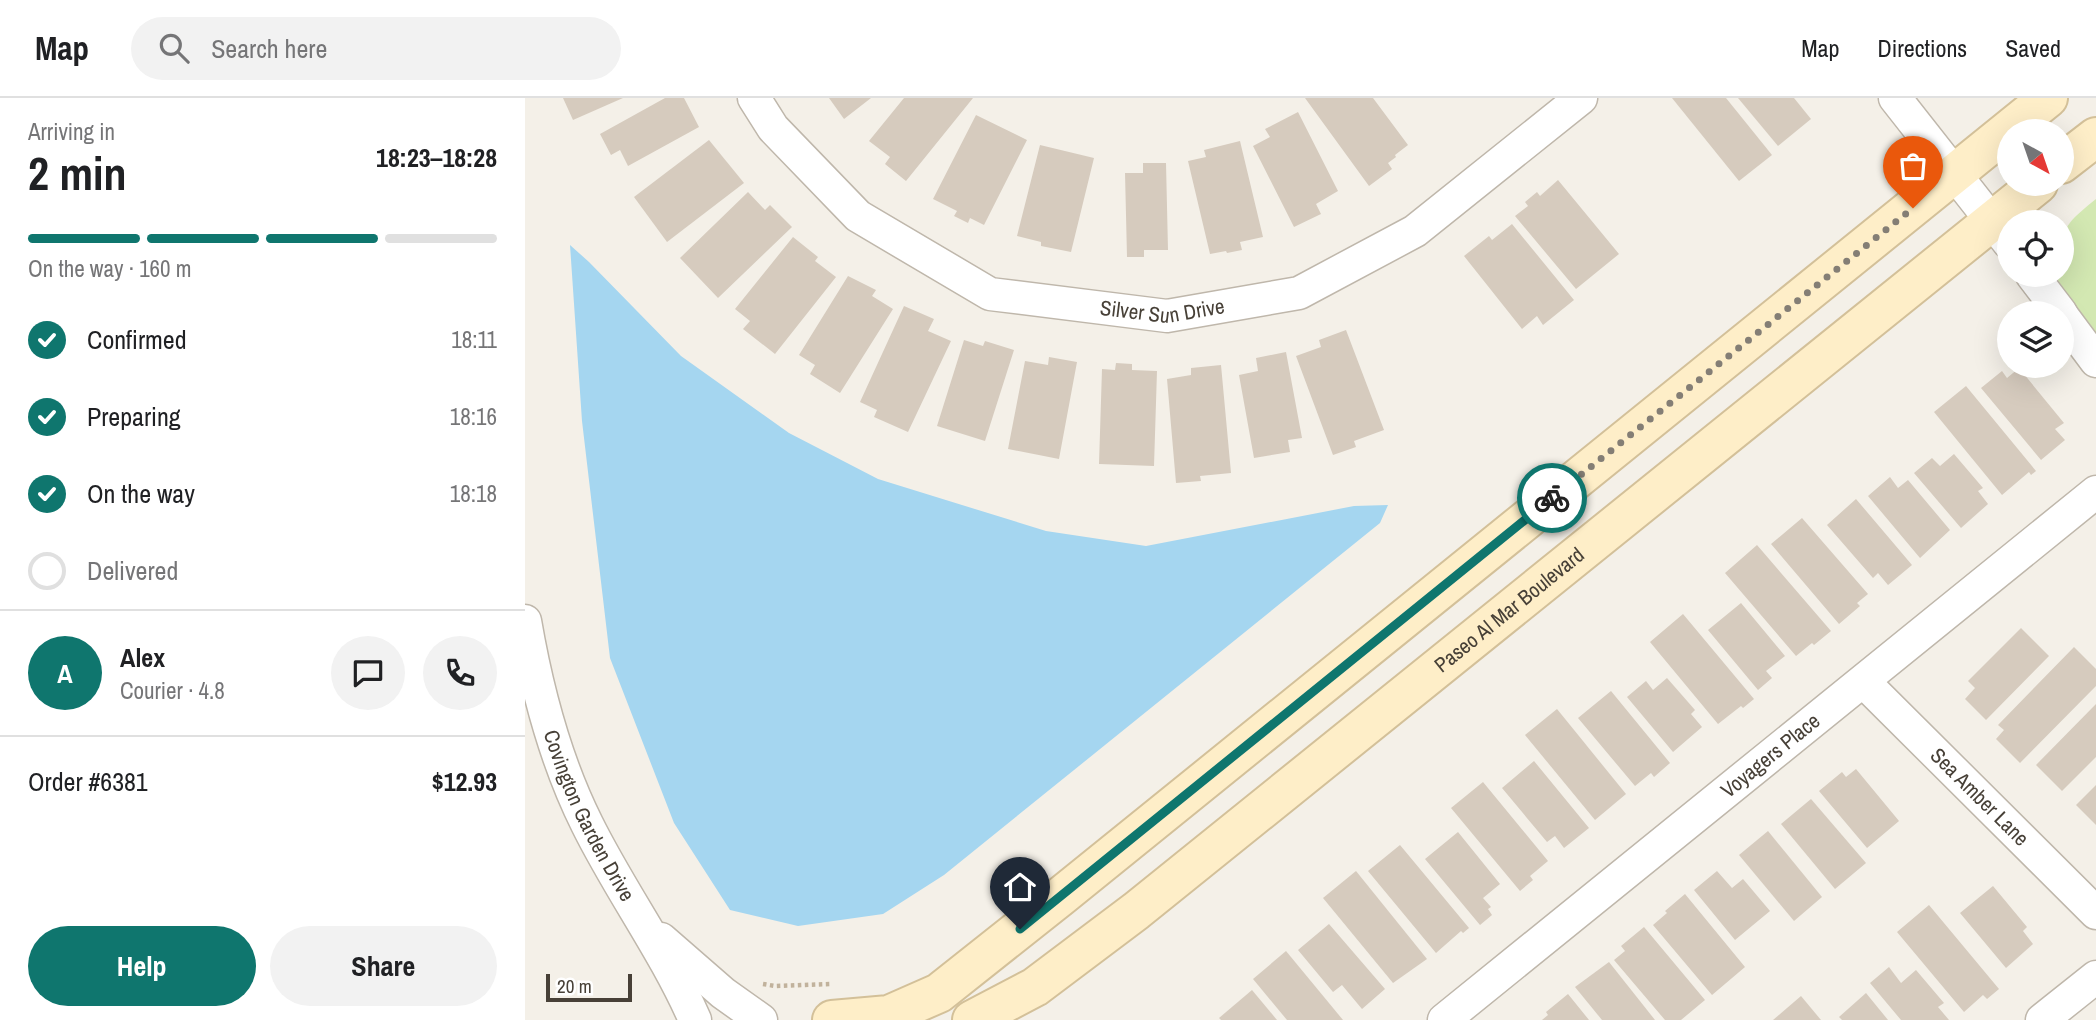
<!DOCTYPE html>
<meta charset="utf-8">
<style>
:root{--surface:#fff;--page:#f2f2f2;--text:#202124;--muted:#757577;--line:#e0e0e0;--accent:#0f766e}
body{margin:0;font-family:"Archivo Narrow",sans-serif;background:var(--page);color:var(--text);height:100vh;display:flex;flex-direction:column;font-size:26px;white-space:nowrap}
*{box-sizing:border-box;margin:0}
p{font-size:23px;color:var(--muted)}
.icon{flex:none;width:38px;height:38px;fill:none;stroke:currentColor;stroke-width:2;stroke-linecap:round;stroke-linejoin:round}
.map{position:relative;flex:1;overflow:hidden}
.drawer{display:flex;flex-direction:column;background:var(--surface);width:525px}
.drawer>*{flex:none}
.needle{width:46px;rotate:140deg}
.fabs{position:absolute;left:1472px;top:21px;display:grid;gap:14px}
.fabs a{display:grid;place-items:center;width:77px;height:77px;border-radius:50%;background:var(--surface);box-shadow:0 7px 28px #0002;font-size:35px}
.scale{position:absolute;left:21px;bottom:18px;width:86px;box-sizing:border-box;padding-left:7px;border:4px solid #474037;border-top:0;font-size:19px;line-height:24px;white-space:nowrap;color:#474037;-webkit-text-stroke:5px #fff;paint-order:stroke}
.pin{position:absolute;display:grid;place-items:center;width:60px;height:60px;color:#fff;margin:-72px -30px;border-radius:50% 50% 50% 0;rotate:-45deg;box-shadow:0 0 7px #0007}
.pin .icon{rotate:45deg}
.courier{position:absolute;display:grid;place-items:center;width:70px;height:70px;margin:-35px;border:5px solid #0f766e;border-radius:50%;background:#fff;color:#222;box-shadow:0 2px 9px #0007}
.head em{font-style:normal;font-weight:700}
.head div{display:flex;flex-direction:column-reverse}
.head{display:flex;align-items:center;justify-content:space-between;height:119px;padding:0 28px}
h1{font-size:46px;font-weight:700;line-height:52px}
.bar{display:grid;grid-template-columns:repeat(4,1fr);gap:10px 7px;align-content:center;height:84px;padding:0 28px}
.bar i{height:9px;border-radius:5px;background:var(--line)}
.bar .selected{background:var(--accent)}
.bar p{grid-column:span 4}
.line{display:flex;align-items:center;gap:18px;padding:0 28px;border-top:2px solid var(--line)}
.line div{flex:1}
.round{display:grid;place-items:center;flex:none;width:74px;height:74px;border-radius:37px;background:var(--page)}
ol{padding:0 28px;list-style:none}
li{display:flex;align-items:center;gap:21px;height:77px}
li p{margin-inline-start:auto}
li .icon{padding:7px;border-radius:50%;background:var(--accent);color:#fff;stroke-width:4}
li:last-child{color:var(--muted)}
li i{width:38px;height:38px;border:4px solid var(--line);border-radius:50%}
.primary-button{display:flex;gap:14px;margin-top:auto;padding:14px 28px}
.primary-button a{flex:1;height:80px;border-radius:42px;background:var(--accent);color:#fff;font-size:28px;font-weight:700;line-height:80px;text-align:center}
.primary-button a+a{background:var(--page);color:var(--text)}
header{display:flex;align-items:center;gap:42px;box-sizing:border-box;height:98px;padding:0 35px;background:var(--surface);border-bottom:2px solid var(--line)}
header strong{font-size:33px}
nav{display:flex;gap:38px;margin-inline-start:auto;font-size:24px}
.search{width:490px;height:63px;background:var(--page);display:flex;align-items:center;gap:18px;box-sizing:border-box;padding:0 24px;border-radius:38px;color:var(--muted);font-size:26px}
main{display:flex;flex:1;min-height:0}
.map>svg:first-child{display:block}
.green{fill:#d3e8b2}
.water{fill:#a5d6f0}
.building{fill:#d6cbbe}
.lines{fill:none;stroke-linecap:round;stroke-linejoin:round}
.street-casing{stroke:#bfb7ab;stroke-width:35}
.secondary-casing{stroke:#d3c099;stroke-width:42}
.path{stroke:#c1b29c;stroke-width:4.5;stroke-dasharray:3.5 3.5;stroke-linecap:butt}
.street{stroke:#fff;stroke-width:32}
.secondary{stroke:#feeec8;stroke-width:38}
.done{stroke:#847e75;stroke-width:7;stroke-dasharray:0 12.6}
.route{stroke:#0f766e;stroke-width:9}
.labels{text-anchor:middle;stroke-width:6;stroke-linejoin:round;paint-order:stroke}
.street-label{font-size:21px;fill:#474037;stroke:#fff}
</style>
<header>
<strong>Map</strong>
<div class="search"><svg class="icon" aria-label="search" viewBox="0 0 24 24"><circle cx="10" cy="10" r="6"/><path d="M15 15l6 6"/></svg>Search here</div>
<nav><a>Map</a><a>Directions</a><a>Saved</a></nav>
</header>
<main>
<section class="drawer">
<div class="head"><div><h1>2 min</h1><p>Arriving in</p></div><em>18:23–18:28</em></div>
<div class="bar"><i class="selected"></i><i class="selected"></i><i class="selected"></i><i></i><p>On the way · 160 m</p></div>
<ol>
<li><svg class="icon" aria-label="check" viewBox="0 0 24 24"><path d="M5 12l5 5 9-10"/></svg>Confirmed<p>18:11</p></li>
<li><svg class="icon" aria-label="check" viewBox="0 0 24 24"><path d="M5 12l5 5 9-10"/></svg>Preparing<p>18:16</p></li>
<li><svg class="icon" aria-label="check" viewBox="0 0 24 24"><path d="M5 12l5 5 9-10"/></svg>On the way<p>18:18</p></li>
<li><i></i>Delivered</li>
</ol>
<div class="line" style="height:126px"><b class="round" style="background:var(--accent);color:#fff">A</b><div><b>Alex</b><p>Courier · 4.8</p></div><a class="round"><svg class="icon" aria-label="chat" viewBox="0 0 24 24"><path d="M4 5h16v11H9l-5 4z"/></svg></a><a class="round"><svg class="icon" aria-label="phone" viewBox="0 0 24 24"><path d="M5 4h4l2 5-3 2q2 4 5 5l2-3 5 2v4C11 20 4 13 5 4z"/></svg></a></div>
<div class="line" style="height:91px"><div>Order #6381</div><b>$12.93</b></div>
<div class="primary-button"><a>Help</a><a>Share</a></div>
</section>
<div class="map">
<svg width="1571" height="922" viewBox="0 0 1571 922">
<rect width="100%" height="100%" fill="#f4f0e8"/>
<!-- green -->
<path class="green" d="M1571,101V238L1526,177H1536C1537,131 1535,130 1571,101Z"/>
<!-- water -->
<path class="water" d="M45,147L64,164L156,258L264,335L353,381L521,433L621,448L829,408L863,407L855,425L419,777L358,816L273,828L205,812L149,725L85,560L57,323Z"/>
<!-- building -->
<g class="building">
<path d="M38,0H98L48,22Z"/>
<path d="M140,0H159L174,29L103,68L95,52L86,57L75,36Z"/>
<path d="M304,0H346L319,21Z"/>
<path d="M379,0H448L381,83L360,66L365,59L344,43Z"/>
<path d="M780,0H848L883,47L870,57L871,59L863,65L867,71L844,88Z"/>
<path d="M1147,0H1201L1247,57L1214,83Z"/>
<path d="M1213,0H1269L1286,21L1253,48Z"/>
<path d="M773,14L813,93L791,106L796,116L769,129L728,48L745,39L740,31Z"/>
<path d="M451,17L502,42L459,127L445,120L443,125L429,118L432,113L408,101Z"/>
<path d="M184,42L219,85L142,144L109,99Z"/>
<path d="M715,43L738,139L715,144L717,152L702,155L701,153L685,156L663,63L681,59L679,52Z"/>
<path d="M515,47L569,60L546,154L516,148V144L492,138Z"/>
<path d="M618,65H641L643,152H619V159H602L600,75H618Z"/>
<path d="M1033,82L1094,156L1051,191L990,118L1003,108L1000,104L1012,94L1015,98Z"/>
<path d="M223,94L240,112L245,107L267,129L193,200L155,160Z"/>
<path d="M987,126L1049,202L1018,227L1012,218L997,231L939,158L964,138L967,142Z"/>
<path d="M268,139L293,159L290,163L311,179L250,256L218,231L225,223L210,211Z"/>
<path d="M323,178L351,192L347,198L368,211L315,295L285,276L290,267L274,257Z"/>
<path d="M379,208L409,221L403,233L426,243L383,334L349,319L352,312L335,304Z"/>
<path d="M821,232L859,332L829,343L831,349L808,357L771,258L796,249L794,242Z"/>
<path d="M439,242L458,248L460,243L489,252L460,343L412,328Z"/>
<path d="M761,254L777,340L763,342L765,354L729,360L714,277L733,273L731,260Z"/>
<path d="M524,259L552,264L534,361L483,351L500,263L523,267Z"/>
<path d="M591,265L607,266V272L632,273L629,368L574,366L577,271L590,272Z"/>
<path d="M696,267L706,375L675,378L676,383L651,385L642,281L666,277V270Z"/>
<path d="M1494,270L1539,325L1530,331L1540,342L1516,362L1456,290L1477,273L1482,280Z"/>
<path d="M1441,288L1511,373L1506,377L1504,374L1477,397L1409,314Z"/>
<path d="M1429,356L1458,390L1453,393L1463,406L1436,430L1389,375L1407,360L1415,368Z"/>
<path d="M1365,379L1373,390L1383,382L1425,432L1395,460L1343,398Z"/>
<path d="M1331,401L1387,467L1363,487L1353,475L1348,480L1302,427Z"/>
<path d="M1277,420L1343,496L1332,505L1335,508L1314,526L1246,446Z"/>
<path d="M1232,447L1306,533L1289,547L1287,545L1271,558L1200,475Z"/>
<path d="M1216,505L1260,558L1241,573L1247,580L1233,592L1183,532Z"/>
<path d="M1158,516L1229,601L1218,610L1216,608L1193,626L1125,544Z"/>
<path d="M1496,530L1524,558L1461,622L1440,601L1450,590L1443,583Z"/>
<path d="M1549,549L1571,571V588L1495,665L1471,641L1479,632L1473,627Z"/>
<path d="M1142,580L1170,612L1166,616L1177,629L1148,654L1102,599L1121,583L1128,592Z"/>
<path d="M1086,593L1145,665L1129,679L1126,675L1110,688L1053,620Z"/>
<path d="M1571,606V659L1537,693L1511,667Z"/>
<path d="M1032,611L1101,696L1070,722L1000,637Z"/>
<path d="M1009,663L1064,730L1039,750L1030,738L1022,744L977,690Z"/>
<path d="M1331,671L1374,723L1342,750L1294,693L1317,674L1321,679Z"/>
<path d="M958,684L1023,763L1005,778L1008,782L995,793L926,710Z"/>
<path d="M1571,687V727L1551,707Z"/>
<path d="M1286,701L1341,765L1310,791L1256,726Z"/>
<path d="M1243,733L1297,799L1269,823L1214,757Z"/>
<path d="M933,734L975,786L958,800L966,809L963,811L967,817L955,827L900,761Z"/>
<path d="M875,747L944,830L938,835L936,833L911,855L843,773Z"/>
<path d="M831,773L902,861L868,885L798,800Z"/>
<path d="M1192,773L1207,790L1218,781L1245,813L1210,842L1169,792Z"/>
<path d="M1468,788L1502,829L1498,833L1508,846L1481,870L1435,815Z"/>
<path d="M1160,796L1220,869L1187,897L1128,827L1142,815L1140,813Z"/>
<path d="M1404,807L1474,891L1462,901L1458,897L1439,914L1372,834Z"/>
<path d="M804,826L860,891L837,911L817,887L808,894L773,852Z"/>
<path d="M1119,829L1180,902L1156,922H1140L1089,862L1100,853L1096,848Z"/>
<path d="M761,853L818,922H762L728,881Z"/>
<path d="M1084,864L1130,922H1077L1050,889Z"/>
<path d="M1364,869L1376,885L1391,872L1419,905L1413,909L1424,922H1376L1345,885Z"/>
<path d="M727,892L752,922H696L694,920Z"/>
<path d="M1341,895L1363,922H1317L1314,919Z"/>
<path d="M1043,896L1064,922H1017L1023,917L1021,914Z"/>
<path d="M1276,898L1296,922H1248Z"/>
</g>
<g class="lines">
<!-- street casing -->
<g class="street-casing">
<g id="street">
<path id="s1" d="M229,0L248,30L333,118L465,196L642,218L774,195L890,133L1056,0"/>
<path d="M1370,0L1484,145"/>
<path d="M1507,177L1536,215"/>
<path d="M1536,216L1571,263"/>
<path id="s2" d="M0,523C12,593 30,662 62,726C95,793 140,853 170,922"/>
<path id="s3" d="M1339,584L1571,815"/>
<path d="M136,841L198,895L236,922"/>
<path id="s4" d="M919,922L1571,394"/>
<path d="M1517,922L1571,879"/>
</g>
</g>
<!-- secondary casing -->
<g class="secondary-casing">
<g id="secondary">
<path d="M1536,66L1571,39"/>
<path d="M307,922L364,917L414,895L535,799L1523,0"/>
<path id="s5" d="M447,922L510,889L611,813L1513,86"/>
</g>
</g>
<!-- path -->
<path class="path" d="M238,886L250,888L306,886"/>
<!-- street -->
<use href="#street" class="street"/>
<!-- secondary -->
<use href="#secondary" class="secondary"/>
</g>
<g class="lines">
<!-- done -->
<path class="done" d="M1027,400L1388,110"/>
<!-- route -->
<path class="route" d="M495,831L1027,400"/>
</g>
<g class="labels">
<!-- street labels -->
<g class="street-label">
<text dy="7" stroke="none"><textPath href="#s1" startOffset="485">Silver Sun Drive</textPath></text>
<text dy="7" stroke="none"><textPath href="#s5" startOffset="677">Paseo Al Mar Boulevard</textPath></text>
<text dy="7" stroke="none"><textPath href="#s4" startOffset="420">Voyagers Place</textPath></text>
<text dy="7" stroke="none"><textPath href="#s3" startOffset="163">Sea Amber Lane</textPath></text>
<text dy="7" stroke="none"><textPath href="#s2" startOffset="206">Covington Garden Drive</textPath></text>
</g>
</g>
</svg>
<div class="fabs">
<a><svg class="needle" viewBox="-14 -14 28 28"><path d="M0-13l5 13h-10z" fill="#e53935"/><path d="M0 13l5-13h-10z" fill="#757577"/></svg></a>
<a><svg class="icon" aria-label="locate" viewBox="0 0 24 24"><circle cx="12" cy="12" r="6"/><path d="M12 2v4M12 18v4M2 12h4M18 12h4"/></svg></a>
<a><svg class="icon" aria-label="layers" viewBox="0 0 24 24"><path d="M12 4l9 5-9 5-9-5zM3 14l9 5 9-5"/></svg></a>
</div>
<div class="scale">20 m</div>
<div class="pin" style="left:1388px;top:110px;background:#ea580c"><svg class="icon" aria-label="bag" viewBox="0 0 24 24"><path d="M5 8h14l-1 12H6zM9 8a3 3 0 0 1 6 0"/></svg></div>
<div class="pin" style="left:495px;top:831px;background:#1f2937"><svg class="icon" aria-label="home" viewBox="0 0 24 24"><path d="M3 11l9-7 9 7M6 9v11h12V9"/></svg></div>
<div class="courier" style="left:1027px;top:400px"><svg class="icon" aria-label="bike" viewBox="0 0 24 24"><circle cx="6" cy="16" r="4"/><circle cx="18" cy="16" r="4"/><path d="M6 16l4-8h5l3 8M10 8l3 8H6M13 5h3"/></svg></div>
</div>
</main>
